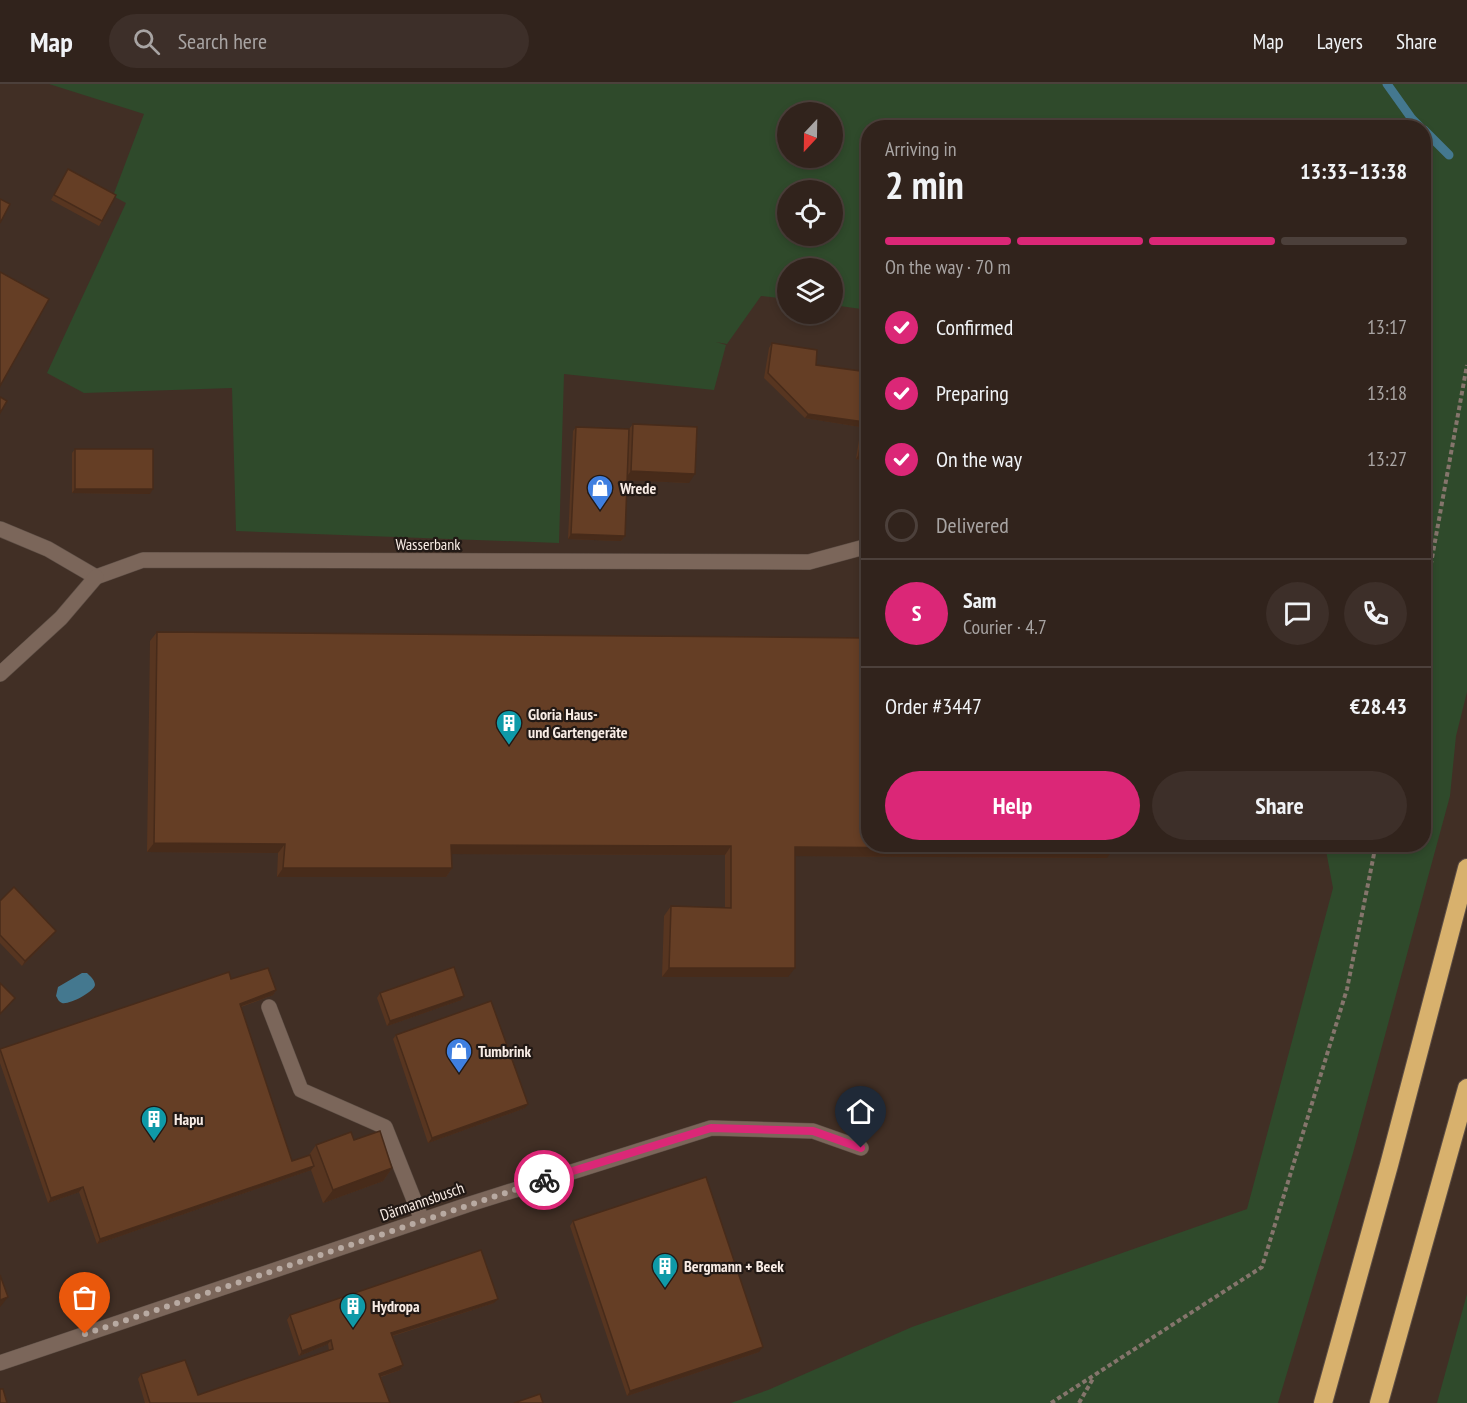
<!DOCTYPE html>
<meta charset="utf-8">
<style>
:root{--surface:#31231c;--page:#3d2f29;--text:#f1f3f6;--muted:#a8a4a3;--line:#4c403b;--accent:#db2777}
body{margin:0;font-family:"PT Sans Narrow",sans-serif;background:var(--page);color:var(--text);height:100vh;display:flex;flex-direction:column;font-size:22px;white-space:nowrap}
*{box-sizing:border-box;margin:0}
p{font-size:20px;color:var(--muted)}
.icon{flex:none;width:33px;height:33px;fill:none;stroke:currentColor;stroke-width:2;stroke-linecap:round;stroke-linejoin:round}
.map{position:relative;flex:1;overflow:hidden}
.side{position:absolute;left:861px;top:36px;width:570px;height:732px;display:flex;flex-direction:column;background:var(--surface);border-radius:24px;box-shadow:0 3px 9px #0003,0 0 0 2px var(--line)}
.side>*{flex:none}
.needle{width:39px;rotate:202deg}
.buttons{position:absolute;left:777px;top:18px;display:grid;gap:12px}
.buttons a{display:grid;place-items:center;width:66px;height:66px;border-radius:50%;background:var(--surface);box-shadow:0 3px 9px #0003,0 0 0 2px var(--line);font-size:30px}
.pin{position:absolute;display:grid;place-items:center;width:51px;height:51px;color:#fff;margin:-62px -26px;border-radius:50% 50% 50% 0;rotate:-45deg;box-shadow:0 0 6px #0007}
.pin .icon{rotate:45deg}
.courier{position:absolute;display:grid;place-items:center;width:60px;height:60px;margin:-30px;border:4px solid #db2777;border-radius:50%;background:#fff;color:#222;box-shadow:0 2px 8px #0007}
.summary em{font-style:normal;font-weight:700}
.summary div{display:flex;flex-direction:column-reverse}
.summary{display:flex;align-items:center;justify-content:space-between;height:102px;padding:0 24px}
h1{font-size:39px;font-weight:700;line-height:45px}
.bar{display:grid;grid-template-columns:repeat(4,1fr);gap:9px 6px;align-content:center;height:72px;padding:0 24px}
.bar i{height:8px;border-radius:4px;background:var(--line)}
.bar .current{background:var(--accent)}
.bar p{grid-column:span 4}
.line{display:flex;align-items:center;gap:15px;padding:0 24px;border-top:2px solid var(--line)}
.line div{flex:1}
.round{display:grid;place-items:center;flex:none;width:63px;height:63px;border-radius:32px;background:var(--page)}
ol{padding:0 24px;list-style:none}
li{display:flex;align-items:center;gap:18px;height:66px}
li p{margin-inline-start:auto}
li .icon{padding:6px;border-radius:50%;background:var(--accent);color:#fff;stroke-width:4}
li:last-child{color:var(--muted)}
li i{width:33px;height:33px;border:3px solid var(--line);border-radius:50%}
.cta{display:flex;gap:12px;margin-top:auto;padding:12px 24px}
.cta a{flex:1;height:69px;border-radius:36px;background:var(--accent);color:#fff;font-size:24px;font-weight:700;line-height:69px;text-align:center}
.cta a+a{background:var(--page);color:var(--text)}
header{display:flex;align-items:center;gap:36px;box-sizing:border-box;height:84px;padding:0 30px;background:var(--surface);border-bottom:2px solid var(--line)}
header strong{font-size:28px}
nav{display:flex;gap:33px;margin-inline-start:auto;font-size:21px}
.search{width:420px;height:54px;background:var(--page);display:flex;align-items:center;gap:15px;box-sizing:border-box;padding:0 21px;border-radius:33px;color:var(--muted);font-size:22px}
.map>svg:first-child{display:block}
.green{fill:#2f4a2b;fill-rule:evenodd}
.water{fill:#44788f}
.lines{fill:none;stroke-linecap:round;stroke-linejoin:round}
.stream{stroke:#44788f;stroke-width:9}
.lane-casing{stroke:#5d4e45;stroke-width:16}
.street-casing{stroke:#5d4e45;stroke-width:16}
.highway-casing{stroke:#5d4e45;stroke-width:20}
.path{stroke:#85756c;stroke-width:4;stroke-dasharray:4.5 3;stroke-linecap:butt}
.lane{stroke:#7b665a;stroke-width:15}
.street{stroke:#7b665a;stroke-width:15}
.highway{stroke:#d8b16d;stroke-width:18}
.wall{fill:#573520}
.shaded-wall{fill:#472b1a}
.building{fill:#653e25;stroke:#472b1a;stroke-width:1.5}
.done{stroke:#b8aaa2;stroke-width:6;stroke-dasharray:0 10.8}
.route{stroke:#db2777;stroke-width:8}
.labels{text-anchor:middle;stroke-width:4.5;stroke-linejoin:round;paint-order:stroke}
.poi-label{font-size:16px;font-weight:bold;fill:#f8ece5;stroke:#221915;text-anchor:start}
.street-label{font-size:16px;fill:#f8ece5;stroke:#221915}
</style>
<header>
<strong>Map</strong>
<div class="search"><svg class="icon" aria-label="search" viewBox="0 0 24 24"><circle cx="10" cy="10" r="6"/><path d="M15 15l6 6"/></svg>Search here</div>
<nav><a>Map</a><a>Layers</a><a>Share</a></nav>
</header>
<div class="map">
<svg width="1467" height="1319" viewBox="0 0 1467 1319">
<rect width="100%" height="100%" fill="#412f25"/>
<!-- green -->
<g class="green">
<path d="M49,0H1467V608L1456,652L1450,712L1353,1069L1278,1319H731L768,1306L912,1243L1247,1125L1333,804L1325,761L1424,760V44H868V226L833,221L832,184H788L787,215L761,212L727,260L716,258L726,261L714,306L564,290L559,459L236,447L232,304L84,309L47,289L126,119L113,112L144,30ZM788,28H832V74H788ZM788,106H832V152H788Z"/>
<path d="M1467,1210V1319H1437Z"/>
</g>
<!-- water -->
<path class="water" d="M82,889H87C90,892 95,896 95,901C94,908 69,921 62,919C58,917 58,915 56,912L58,903Z"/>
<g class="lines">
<!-- stream -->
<g class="stream">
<path d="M1387,0L1412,35L1421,44"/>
<path d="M1424,46L1449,71"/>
</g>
<!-- lane casing -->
<g class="lane-casing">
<path id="lane" d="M269,923L301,1006L385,1043L422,1136"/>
</g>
<!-- street casing -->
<g class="street-casing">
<g id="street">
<path d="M0,445L48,465L96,493L143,476L809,478L868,462"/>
<path d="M0,590L61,534L96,493"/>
<path d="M0,1279L470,1120L711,1044L813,1047L861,1064"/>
</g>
</g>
<!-- highway casing -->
<g class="highway-casing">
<g id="highway">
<path d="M1323,1319L1389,1081L1467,784"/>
<path d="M1379,1319L1467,1004"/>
</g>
</g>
<!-- path -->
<g class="path">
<path d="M1424,518L1467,281"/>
<path d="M1051,1319L1262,1183L1347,905L1376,760"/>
<path d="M1079,1319L1094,1293"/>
</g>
<!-- lane -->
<use href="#lane" class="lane"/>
<!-- street -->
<use href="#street" class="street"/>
<!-- highway -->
<use href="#highway" class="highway"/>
</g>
<!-- wall -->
<g class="wall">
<path d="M68,85L102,137L99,142L51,116Z"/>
<path d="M772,259L816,281L868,288V377L856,375L861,343L805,334L764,294L769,264Z"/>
<path d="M633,340L689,399L627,396L625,452L621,457L568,455L573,347L576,343L629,345Z"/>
<path d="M75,365L150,410L72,409V369Z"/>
<path d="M157,548L1107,774L795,772L788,893H662L664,832L671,822L725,824V771L451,770L452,784L446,793H277L278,769L147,768L150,557Z"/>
<path d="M0,817L56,847L53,851L22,882L0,859Z"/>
<path d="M231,895L276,906L273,911L241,923L292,1077L309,1071L316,1061L354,1056L392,1084L383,1097L323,1119L311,1086L97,1160L79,1108L48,1119L0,979V965Z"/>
<path d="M380,909L464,912L461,916L387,942L377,914Z"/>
<path d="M396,951L525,1024L428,1059L393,955Z"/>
<path d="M573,1137L759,1268L627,1312L570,1142Z"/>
<path d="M494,1219L393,1252L403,1281L400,1286L381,1293L390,1319H145L138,1295L141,1290L198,1311L329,1266L328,1260L299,1272L287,1236L290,1231Z"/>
</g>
<!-- shaded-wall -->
<g class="shaded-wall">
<path d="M808,330L864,338L861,343L805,334Z"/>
<path d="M859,370L868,371V377L856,375Z"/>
<path d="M631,387L695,390L689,399L624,396Z"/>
<path d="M75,405H153L150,410L72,409Z"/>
<path d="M571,450L625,452L621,457L568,455Z"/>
<path d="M154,759L285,760L278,769L147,768Z"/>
<path d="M451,761L731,762L725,771L445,770Z"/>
<path d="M795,763L1113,765L1107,774L789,772Z"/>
<path d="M283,784H452L446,793H277Z"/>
<path d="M56,847L53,851L22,882L25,877Z"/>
<path d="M669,884H795L788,893H662Z"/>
<path d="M276,906L273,911L236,924L240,920Z"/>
<path d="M464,912L461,916L387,942L390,937Z"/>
<path d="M528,1020L525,1024L428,1059L432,1054Z"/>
<path d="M314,1082L311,1086L97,1160L100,1155Z"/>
<path d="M392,1084L383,1097L323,1119L333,1106Z"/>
<path d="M83,1103L79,1108L48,1119L51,1114Z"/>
<path d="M8,1213L1,1222L0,1223V1216Z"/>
<path d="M498,1215L494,1219L388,1253L391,1249Z"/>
<path d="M331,1256L328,1260L299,1272L302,1267Z"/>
<path d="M763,1263L759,1268L627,1312L630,1307Z"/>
<path d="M403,1281L400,1286L376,1294L379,1290Z"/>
</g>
<!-- building -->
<g class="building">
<path d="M68,85L116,111L102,137L54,111Z"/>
<path d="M0,115L10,120L0,139Z"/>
<path d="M0,188L49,215L0,302Z"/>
<path d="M772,259L817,266L816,281L868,288V371L859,370L864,338L808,330L768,289Z"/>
<path d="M0,313L7,317L0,329Z"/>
<path d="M633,340L697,343L695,390L631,387Z"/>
<path d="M576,343L629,345L625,452L571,450Z"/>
<rect x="75" y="365" width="78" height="40"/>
<path d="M157,548L868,554V760H1113V765L795,763V884H669L671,822L731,824V762L451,761L452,784H283L285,760L154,759Z"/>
<path d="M14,803L56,847L25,877L0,851V817Z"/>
<path d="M454,883L464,912L390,937L380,909Z"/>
<path d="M268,884L276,906L240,920L292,1077L310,1071L314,1082L100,1155L83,1103L51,1114L0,965L229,888L231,895Z"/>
<path d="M0,899L15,914L0,930Z"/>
<path d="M491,917L528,1020L432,1054L396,951Z"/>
<path d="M380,1047L392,1084L333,1106L316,1061L351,1048L354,1056Z"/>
<path d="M706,1093L763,1263L630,1307L573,1137Z"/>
<path d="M481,1166L498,1215L391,1249L403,1281L379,1290L390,1319H150L141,1290L185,1276L198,1311L333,1265L331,1256L302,1267L290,1231Z"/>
<path d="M0,1191L8,1213L0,1216Z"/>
<path d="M0,1305H3L7,1319H0Z"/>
<path d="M540,1310L543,1319H514Z"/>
</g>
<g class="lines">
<!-- done -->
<path class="done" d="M85,1250L544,1096"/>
<!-- route -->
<path class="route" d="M544,1096L711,1044L813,1047L861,1064"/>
</g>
<!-- icons -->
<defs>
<g id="shop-pin" transform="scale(1.35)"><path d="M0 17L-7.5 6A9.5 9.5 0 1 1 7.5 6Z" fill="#3f7fe0" stroke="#221915"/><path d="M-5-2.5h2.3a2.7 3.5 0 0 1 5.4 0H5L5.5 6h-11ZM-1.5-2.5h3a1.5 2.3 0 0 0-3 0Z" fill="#fff"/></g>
<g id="building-pin" transform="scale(1.35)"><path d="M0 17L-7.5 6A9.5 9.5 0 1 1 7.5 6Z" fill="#0f9aa8" stroke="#221915"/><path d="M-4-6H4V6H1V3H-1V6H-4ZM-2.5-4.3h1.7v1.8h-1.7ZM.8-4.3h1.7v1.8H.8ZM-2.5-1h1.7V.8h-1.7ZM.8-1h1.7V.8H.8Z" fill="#fff"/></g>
</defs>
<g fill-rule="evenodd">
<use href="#shop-pin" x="600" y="404"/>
<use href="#building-pin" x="509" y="639"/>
<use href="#shop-pin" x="459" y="967"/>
<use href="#building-pin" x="154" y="1035"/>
<use href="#building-pin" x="665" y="1182"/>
<use href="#building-pin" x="353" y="1222"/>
</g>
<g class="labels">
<!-- poi labels -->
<g class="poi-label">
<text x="620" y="410">Wrede</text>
<text x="528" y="636">Gloria Haus-<tspan x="528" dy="18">und Gartengeräte</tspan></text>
<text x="478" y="973">Tumbrink</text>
<text x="174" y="1041">Hapu</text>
<text x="684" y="1188">Bergmann + Beek</text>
<text x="372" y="1228">Hydropa</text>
</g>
<!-- street labels -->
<g class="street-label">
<text x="428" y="466">Wasserbank</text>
<text transform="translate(422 1117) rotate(-19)" y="6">Därmannsbusch</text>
</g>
</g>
</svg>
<div class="buttons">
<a><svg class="needle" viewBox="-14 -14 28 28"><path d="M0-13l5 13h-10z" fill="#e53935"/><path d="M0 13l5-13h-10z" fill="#a8a4a3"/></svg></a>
<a><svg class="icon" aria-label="locate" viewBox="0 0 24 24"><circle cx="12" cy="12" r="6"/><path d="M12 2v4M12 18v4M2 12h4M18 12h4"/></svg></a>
<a><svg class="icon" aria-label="layers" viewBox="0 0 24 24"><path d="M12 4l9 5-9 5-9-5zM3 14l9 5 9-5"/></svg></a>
</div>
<div class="pin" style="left:85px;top:1250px;background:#ea580c"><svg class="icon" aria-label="bag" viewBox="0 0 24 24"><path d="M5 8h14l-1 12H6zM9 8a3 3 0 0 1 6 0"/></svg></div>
<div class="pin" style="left:861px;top:1064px;background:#1f2937"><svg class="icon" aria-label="home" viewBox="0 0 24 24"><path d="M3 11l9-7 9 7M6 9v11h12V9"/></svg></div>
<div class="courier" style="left:544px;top:1096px"><svg class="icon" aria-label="bike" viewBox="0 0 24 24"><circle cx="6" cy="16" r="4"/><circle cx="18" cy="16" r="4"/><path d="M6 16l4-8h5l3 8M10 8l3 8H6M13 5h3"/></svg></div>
<section class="side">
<div class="summary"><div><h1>2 min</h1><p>Arriving in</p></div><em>13:33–13:38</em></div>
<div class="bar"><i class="current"></i><i class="current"></i><i class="current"></i><i></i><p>On the way · 70 m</p></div>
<ol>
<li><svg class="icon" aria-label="check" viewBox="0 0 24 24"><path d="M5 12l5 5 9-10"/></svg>Confirmed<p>13:17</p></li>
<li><svg class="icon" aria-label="check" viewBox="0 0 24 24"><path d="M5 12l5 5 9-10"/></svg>Preparing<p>13:18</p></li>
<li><svg class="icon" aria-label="check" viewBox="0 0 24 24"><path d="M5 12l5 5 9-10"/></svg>On the way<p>13:27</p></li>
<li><i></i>Delivered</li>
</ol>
<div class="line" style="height:108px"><b class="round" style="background:var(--accent);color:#fff">S</b><div><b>Sam</b><p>Courier · 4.7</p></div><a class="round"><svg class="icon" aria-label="chat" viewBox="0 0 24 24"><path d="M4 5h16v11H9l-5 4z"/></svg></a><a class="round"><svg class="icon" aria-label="phone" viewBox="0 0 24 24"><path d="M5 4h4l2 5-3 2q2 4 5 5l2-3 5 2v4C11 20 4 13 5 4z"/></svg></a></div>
<div class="line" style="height:78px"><div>Order #3447</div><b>€28.43</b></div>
<div class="cta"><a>Help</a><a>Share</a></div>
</section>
</div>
